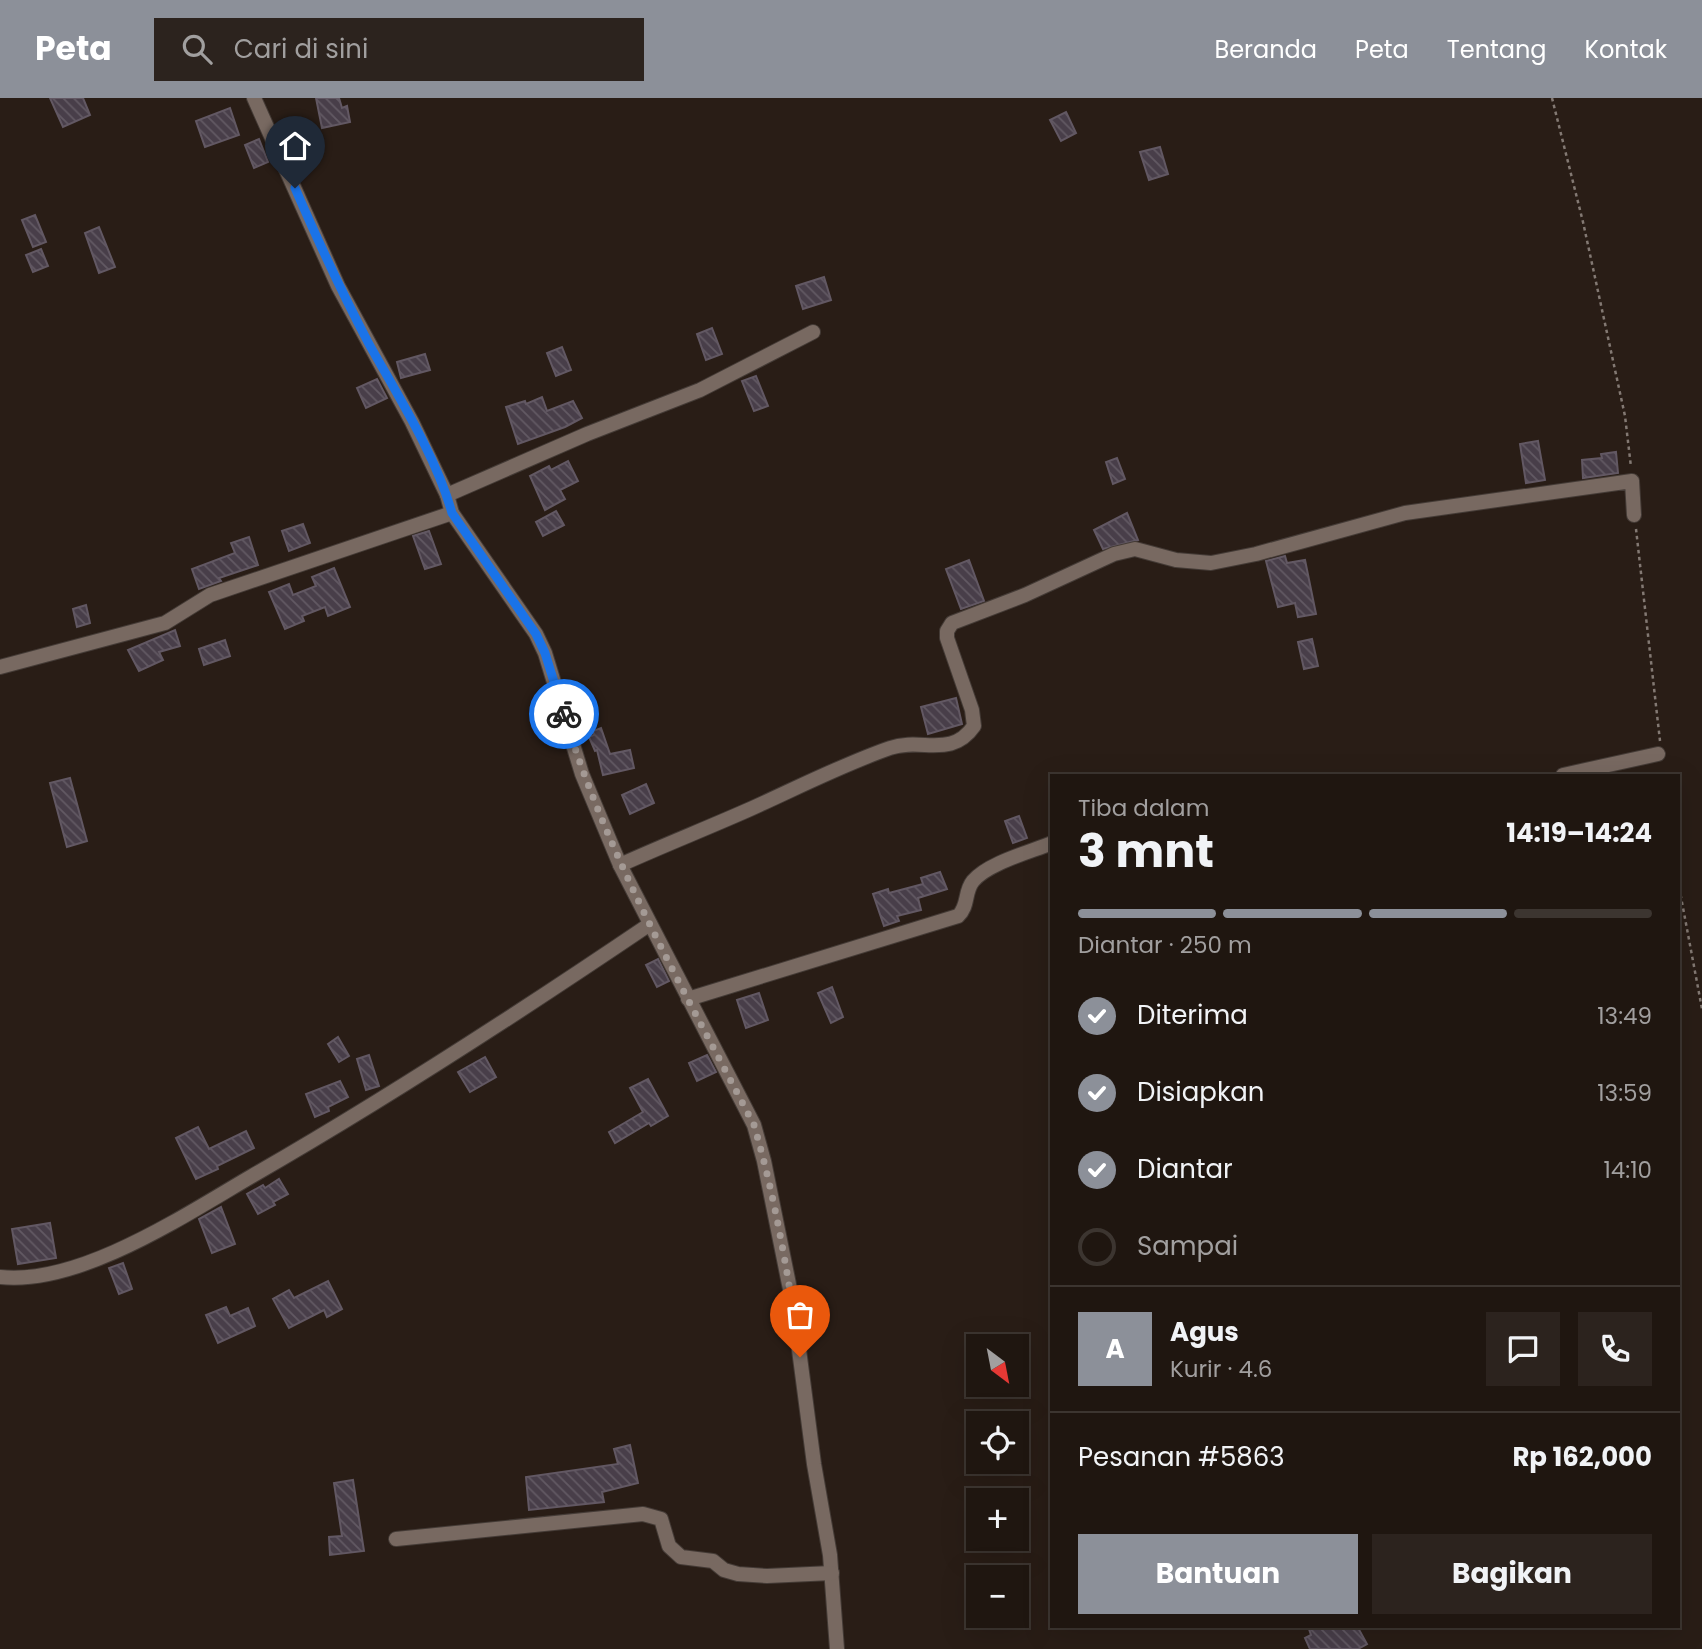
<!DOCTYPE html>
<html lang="id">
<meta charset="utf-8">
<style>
:root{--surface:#1f1610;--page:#2c231e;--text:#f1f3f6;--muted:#a19f9f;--line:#3c3530;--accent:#8c9099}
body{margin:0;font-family:Poppins,sans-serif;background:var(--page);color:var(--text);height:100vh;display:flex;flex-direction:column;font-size:26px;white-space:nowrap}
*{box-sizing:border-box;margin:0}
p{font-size:23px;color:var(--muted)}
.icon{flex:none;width:38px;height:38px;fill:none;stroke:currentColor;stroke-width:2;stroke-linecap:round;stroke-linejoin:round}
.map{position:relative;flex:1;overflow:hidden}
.drawer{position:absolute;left:1050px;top:676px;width:630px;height:854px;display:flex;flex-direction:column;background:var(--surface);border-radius:0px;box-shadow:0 7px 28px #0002,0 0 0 2px var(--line)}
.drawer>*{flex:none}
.needle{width:46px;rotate:148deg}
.fabs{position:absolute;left:966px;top:1236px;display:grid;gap:14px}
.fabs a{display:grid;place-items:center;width:63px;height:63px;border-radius:0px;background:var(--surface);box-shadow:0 7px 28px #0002,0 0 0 2px var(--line);font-size:35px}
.pin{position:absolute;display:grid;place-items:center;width:60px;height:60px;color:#fff;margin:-72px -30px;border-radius:50% 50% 50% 0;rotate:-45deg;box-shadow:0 0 7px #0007}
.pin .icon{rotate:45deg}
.courier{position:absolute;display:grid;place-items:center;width:70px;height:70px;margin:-35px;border:5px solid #1a73e8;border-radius:50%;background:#fff;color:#222;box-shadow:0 2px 9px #0007}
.headline em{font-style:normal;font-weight:700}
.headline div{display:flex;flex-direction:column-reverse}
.headline{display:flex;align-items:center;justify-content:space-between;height:119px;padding:0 28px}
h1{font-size:46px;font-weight:700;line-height:52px}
.bar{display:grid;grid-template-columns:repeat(4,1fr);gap:10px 7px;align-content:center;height:84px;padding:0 28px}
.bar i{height:9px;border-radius:5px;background:var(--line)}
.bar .current{background:var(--accent)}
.bar p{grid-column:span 4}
.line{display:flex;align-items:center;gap:18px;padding:0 28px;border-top:2px solid var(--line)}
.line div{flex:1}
.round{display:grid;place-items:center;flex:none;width:74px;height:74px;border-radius:0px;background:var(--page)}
ol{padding:0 28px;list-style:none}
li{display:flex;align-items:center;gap:21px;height:77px}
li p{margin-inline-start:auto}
li .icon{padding:7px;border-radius:50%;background:var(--accent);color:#fff;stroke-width:4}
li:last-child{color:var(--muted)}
li i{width:38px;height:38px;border:4px solid var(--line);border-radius:50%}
.primary-button{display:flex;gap:14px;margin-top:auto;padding:14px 28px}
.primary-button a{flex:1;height:80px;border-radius:0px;background:var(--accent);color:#fff;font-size:28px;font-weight:700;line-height:80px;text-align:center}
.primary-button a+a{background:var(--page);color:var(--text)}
header{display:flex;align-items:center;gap:42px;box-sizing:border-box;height:98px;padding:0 35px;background:var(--accent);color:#fff}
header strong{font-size:33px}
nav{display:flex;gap:38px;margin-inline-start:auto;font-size:24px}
.search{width:490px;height:63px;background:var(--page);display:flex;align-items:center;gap:18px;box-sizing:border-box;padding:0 24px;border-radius:0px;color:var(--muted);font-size:26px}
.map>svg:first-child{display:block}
.building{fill:url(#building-back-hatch);stroke:#625863;stroke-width:2}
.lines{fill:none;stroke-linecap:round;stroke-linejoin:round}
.street-casing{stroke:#443b36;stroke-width:16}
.path{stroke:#837973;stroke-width:2.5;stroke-dasharray:3.5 3.5;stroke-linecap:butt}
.street{stroke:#786961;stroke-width:14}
.done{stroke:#a49a95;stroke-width:7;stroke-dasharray:0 12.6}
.route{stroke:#1a73e8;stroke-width:9}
</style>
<header>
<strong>Peta</strong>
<div class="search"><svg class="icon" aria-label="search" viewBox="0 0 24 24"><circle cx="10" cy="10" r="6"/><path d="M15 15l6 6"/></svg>Cari di sini</div>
<nav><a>Beranda</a><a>Peta</a><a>Tentang</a><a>Kontak</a></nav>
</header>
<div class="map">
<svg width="1702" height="1551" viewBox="0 0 1702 1551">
<defs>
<pattern id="building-back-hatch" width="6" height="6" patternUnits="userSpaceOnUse" patternTransform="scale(1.75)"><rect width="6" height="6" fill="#483e49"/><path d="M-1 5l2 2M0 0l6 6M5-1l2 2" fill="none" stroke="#625963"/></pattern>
</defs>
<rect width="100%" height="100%" fill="#291d16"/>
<!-- building -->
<g class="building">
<path d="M50,0H83L90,17L63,29Z"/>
<path d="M316,0H339L342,10L347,8L350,24L322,30Z"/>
<path d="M230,10L239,37L205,49L196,23Z"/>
<path d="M1066,14L1076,35L1061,43L1050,22Z"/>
<path d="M259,41L268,64L254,70L245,47Z"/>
<path d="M1160,49L1168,76L1149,82L1140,54Z"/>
<path d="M35,117L46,144L33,149L22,122Z"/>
<path d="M99,129L115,169L99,175L85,135Z"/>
<path d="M41,151L48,168L33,174L26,157Z"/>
<path d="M824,179L831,202L803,211L796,188Z"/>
<path d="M712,230L722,256L706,262L697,236Z"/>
<path d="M562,249L571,272L556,278L547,255Z"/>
<path d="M425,256L430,272L401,280L397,264Z"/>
<path d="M756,278L768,308L754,313L742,283Z"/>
<path d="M377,281L387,300L366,310L357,290Z"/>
<path d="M542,299L547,313L573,303L582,320L565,329L518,346L506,309L525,303L526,306Z"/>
<path d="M1538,343L1545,382L1526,385L1520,346Z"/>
<path d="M1616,354L1618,375L1583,380L1582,362L1602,360L1601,356Z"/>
<path d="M1117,360L1125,381L1113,386L1106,364Z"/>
<path d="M568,363L578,383L560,392L565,401L545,412L530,378L549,368L551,372Z"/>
<path d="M556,413L564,427L543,438L536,424Z"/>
<path d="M1127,415L1138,442L1103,451L1094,432Z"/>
<path d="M303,426L310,445L289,453L282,433Z"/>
<path d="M429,433L441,466L425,471L413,438Z"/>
<path d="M249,439L258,467L219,480L221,483L199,491L192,471L235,455L231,445Z"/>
<path d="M1285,458L1287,465L1305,462L1316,516L1298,519L1295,505L1278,509L1266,463Z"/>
<path d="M969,462L984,503L961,511L946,471Z"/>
<path d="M334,470L350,509L328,518L325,509L302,518L304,523L285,531L269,494L289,486L293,497L316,488L312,479Z"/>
<path d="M86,507L90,525L77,529L73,511Z"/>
<path d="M175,532L180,548L159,554L163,562L139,573L128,552Z"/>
<path d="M1312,541L1318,568L1304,571L1298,544Z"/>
<path d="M225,542L230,558L204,567L199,551Z"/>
<path d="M956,600L962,626L928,636L921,609Z"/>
<path d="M601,630L610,656L630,652L634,670L603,677L597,652L595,653L589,639L594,637L593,633Z"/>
<path d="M70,680L87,743L67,749L50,685Z"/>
<path d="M646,686L654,705L630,716L622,697Z"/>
<path d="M1019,718L1027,740L1013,745L1005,723Z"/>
<path d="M940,774L947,791L918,800L921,812L897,818L899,823L884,828L873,796L888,791L889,795L923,786L921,780Z"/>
<path d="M658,861L669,883L657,889L646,867Z"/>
<path d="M832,889L843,919L831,925L818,895Z"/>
<path d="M759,895L768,922L746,930L737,902Z"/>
<path d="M338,939L349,958L339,964L328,946Z"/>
<path d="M369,957L379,988L366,992L357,961Z"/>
<path d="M707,957L716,974L697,983L689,965Z"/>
<path d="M485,959L496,979L470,994L458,974Z"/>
<path d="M648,981L668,1018L651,1028L649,1025L615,1045L609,1034L643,1014L630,990Z"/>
<path d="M340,983L348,999L328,1009L329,1013L315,1019L306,996Z"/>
<path d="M198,1029L209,1051L246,1033L254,1050L217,1068L218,1071L196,1081L176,1040Z"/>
<path d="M279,1081L288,1096L273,1104L275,1107L258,1116L247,1096L263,1087L265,1090Z"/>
<path d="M221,1109L235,1146L212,1155L199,1121Z"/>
<path d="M50,1125L56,1160L18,1166L12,1131Z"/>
<path d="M123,1165L132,1191L119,1196L109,1170Z"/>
<path d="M328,1183L342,1211L327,1219L324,1212L289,1230L273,1201L289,1192L294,1200Z"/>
<path d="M226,1209L230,1218L248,1210L255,1228L218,1245L206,1217Z"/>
<path d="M630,1347L638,1385L602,1394L604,1404L529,1412L526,1379L618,1366L614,1351Z"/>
<path d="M353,1382L364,1453L330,1457L329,1439L342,1438L334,1385Z"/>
<path d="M1308,1528H1357L1367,1546L1358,1551H1310L1305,1540L1311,1537Z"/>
</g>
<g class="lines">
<!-- street casing -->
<g class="street-casing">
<g id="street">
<path d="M254,0L338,188L412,324L447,397L452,415L536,536L545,555L582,676L620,767L754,1027L764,1063L793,1206L814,1366L830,1457L837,1551"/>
<path d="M447,397L587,336L700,292L813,234"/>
<path d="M0,569L165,525L210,497L452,415"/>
<path d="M1563,677L1658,656"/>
<path d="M620,767C662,748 705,731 748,712C795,691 841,667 890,650C922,639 951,661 974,628L972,612L947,540V533L952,525L1025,497L1114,456L1135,451L1176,462L1211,465L1256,456L1405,415L1632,383L1634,417"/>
<path d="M688,901L958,818C969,808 964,794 973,783C988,765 1030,754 1052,745"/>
<path d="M0,1179C79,1188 185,1117 252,1078C388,1000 520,914 650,826"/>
<path d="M396,1441L643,1416L661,1421L669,1448L681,1459L713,1463L724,1472L738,1476L767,1478L832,1475"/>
</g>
</g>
<!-- path -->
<g class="path">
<path d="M1552,0L1583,124L1625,318L1631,369"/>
<path d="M1636,431L1660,643"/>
<path d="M1678,783L1702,911"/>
</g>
<!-- street -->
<use href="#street" class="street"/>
</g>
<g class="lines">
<!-- done -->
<path class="done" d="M564,616C608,761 684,892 754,1027C776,1102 789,1182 800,1259"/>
<!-- route -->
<path class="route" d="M295,90C318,143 342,195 369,246C398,298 436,358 452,415L536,536L545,555L564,616"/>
</g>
</svg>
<div class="fabs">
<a><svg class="needle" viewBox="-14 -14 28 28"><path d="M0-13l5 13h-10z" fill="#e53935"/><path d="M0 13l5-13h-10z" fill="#a19f9f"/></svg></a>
<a><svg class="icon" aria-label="locate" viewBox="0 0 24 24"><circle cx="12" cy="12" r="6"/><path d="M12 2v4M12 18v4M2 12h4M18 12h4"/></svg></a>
<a>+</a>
<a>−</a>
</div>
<div class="pin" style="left:800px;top:1259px;background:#ea580c"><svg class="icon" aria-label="bag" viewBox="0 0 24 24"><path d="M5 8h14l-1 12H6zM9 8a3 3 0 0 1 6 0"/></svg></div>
<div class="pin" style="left:295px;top:90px;background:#1f2937"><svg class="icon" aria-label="home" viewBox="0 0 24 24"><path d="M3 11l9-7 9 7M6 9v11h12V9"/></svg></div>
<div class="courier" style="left:564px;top:616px"><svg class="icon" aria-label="bike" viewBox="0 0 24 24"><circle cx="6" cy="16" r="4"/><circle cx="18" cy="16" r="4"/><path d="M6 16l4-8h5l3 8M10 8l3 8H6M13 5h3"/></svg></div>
<section class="drawer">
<div class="headline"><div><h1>3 mnt</h1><p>Tiba dalam</p></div><em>14:19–14:24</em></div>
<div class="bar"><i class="current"></i><i class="current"></i><i class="current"></i><i></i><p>Diantar · 250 m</p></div>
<ol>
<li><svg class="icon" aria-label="check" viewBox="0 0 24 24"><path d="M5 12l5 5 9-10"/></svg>Diterima<p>13:49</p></li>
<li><svg class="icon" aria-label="check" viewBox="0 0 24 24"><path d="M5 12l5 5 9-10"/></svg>Disiapkan<p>13:59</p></li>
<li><svg class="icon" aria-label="check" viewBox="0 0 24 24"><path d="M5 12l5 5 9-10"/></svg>Diantar<p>14:10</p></li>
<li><i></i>Sampai</li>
</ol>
<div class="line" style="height:126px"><b class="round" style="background:var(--accent);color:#fff">A</b><div><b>Agus</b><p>Kurir · 4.6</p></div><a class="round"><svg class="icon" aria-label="chat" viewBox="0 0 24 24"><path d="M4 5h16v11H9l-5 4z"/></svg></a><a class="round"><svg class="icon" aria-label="phone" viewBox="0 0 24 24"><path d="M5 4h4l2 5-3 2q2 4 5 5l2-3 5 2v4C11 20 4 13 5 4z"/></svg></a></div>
<div class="line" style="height:91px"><div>Pesanan #5863</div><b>Rp 162,000</b></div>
<div class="primary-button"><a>Bantuan</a><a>Bagikan</a></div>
</section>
</div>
